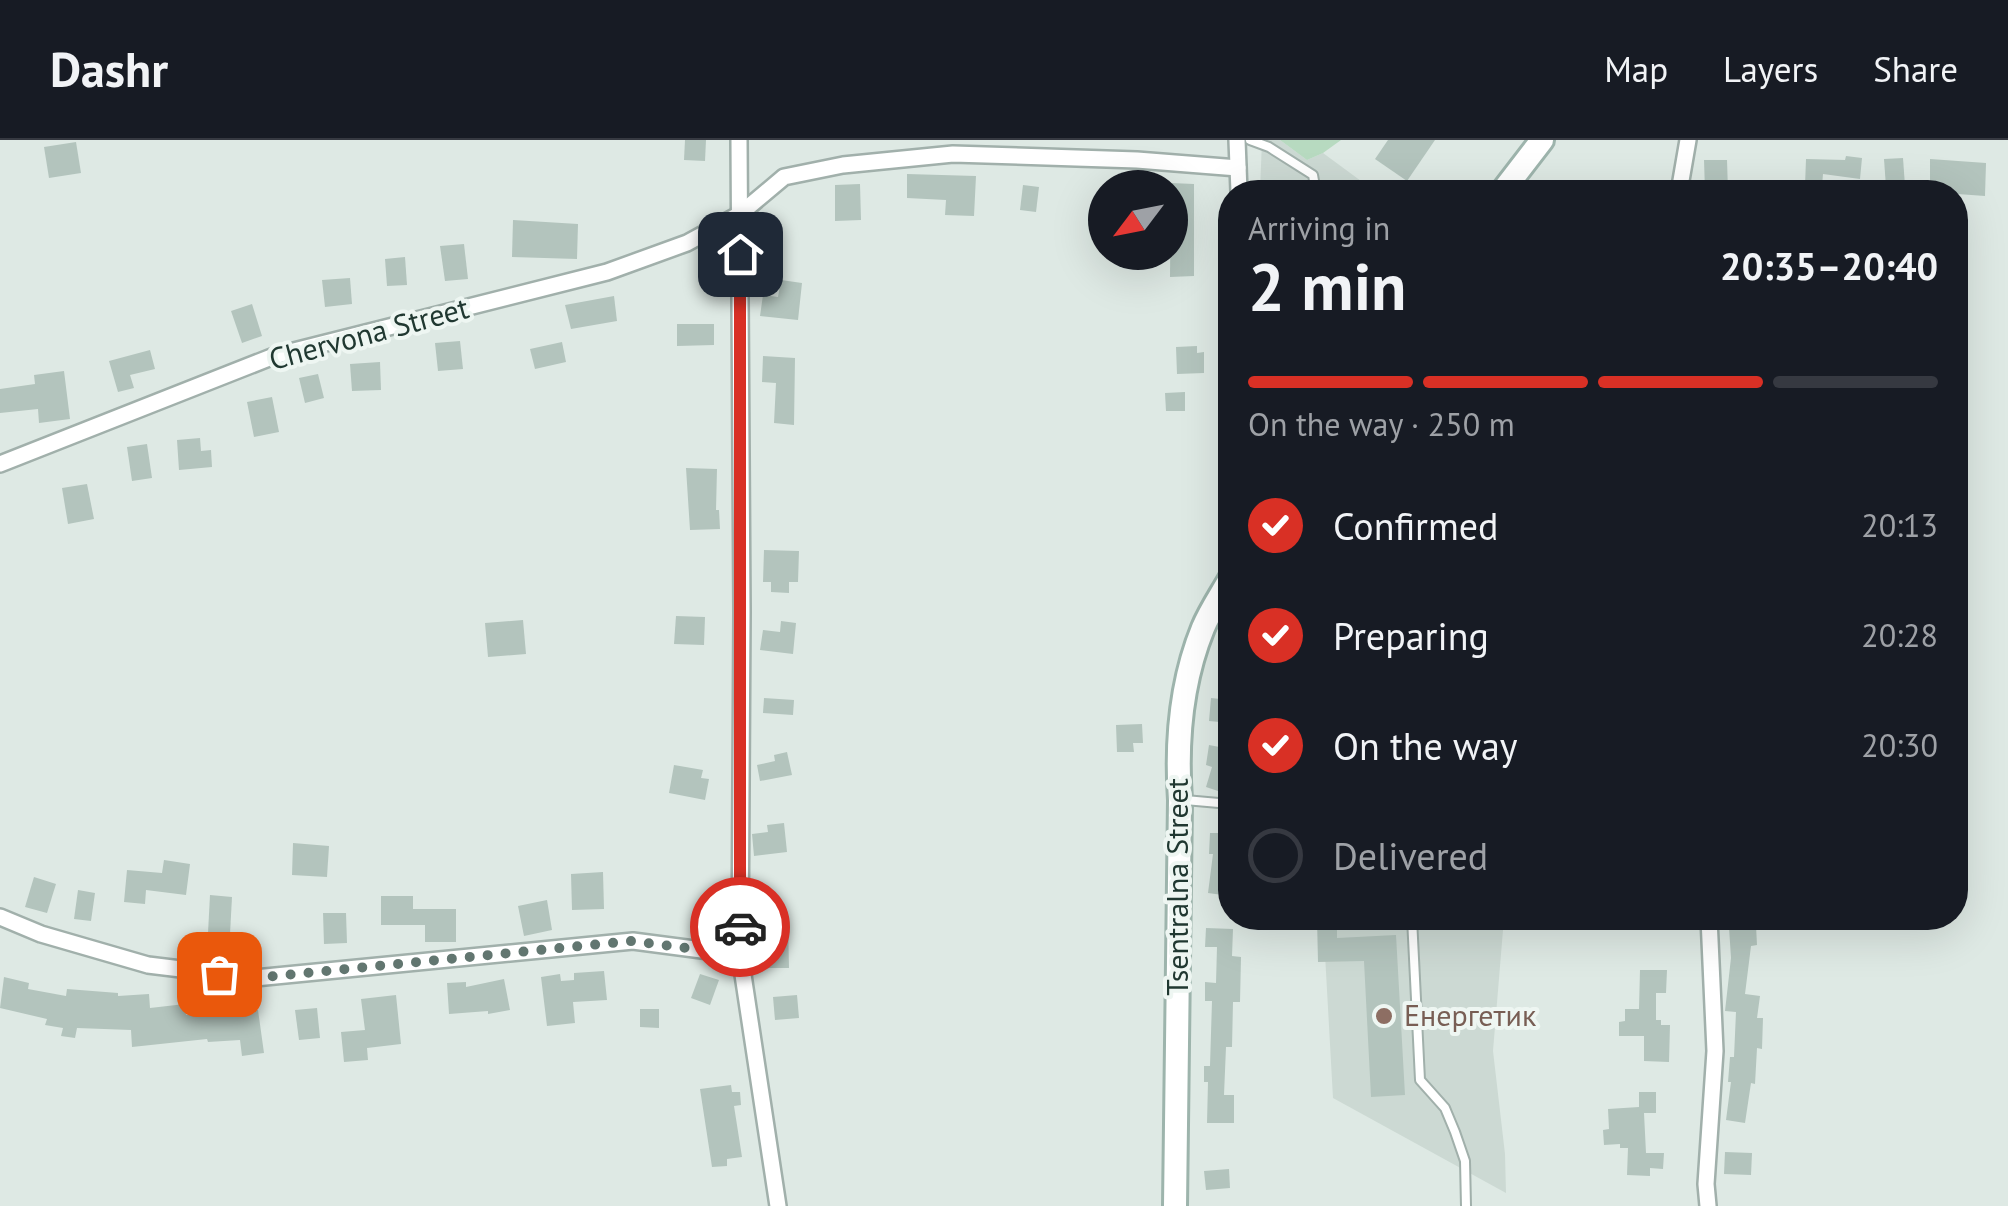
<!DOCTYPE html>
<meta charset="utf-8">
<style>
:root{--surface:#171b24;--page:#20242c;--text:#f1f3f6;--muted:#9ea1a6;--line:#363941;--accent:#d93025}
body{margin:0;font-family:"PT Sans",sans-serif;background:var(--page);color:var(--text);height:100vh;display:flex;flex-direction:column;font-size:38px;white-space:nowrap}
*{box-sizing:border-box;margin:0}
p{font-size:32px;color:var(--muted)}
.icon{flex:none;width:55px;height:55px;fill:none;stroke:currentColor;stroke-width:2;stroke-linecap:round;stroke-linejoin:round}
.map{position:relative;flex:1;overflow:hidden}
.sheet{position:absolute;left:1218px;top:40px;width:750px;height:750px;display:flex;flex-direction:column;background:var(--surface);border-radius:40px;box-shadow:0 10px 40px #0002}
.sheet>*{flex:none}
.needle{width:65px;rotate:238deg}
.controls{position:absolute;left:1088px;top:30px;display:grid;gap:20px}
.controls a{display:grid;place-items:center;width:100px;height:100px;border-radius:50%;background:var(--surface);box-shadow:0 10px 40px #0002;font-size:50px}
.pin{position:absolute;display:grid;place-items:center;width:85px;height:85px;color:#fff;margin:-42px;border-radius:20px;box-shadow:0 5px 15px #0006}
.courier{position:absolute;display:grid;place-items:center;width:100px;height:100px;margin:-50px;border:8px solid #d93025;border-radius:50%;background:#fff;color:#222;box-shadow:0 2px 12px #0007}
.headline em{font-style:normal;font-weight:700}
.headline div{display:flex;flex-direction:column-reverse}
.headline{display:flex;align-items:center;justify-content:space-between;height:170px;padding:0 30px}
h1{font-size:65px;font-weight:700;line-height:75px}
.bar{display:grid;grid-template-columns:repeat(4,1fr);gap:15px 10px;align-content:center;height:120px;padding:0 30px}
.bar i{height:12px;border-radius:8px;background:var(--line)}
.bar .on{background:var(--accent)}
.bar p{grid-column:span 4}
ol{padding:0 30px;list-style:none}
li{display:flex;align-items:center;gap:30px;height:110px}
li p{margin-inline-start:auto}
li .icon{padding:10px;border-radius:50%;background:var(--accent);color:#fff;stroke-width:4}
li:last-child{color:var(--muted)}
li i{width:55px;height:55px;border:5px solid var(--line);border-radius:50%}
header{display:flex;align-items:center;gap:60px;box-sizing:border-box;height:140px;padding:0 50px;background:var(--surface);border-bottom:2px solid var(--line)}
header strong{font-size:48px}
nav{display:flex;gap:55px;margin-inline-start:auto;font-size:35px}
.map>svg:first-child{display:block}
.built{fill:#ccd9d3}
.green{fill:#b7dac0}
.building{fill:#b3c4bd}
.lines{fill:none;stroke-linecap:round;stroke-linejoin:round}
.lane-casing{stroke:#a1b0ab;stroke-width:12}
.street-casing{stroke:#a1b0ab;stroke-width:20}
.secondary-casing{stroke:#9db4ac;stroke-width:28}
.lane{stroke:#fff;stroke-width:8}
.street{stroke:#fff;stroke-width:15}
.secondary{stroke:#fff;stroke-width:22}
.done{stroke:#627670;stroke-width:10;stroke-dasharray:0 18}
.route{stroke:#d93025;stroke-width:12}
.education-dot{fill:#8d6e63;stroke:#eef6f2;stroke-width:4}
.labels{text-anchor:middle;stroke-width:8;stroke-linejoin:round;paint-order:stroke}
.street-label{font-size:30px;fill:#203831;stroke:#eef6f2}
.education-label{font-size:30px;fill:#785e54;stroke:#eef6f2;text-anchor:start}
</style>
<header>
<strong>Dashr</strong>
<nav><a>Map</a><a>Layers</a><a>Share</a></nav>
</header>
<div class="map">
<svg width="2008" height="1066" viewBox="0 0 2008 1066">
<rect width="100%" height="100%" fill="#dee9e4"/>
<!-- built -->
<g class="built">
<path d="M1262,0H1280L1307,20L1323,13L1376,52H1260Z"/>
<path d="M1323,778H1504L1493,911L1505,1014L1506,1053L1333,958Z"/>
</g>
<!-- green -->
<path class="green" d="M1280,0H1341L1323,13L1307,20Z"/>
<!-- building -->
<g class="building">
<path d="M685,0H706L705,21L684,20Z"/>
<path d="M1388,0H1435L1407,41L1375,19Z"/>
<path d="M76,2L81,33L49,38L44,7Z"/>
<path d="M1846,16L1862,18L1860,39L1823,34L1822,46H1805L1806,19L1845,20Z"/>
<path d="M1903,18L1905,46L1886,47L1884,19Z"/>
<path d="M1930,19L1986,23L1985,56L1930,52Z"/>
<path d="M1704,20H1727L1728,52H1705Z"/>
<path d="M907,34L976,36L974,76L945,75L946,60L907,58Z"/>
<path d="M1171,43L1194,44V136L1170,137Z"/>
<path d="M860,44L861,80L835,81V45Z"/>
<path d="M1023,45L1039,47L1036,72L1020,70Z"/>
<path d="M513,80L578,84L577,119L512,117Z"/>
<path d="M464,104L468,139L445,141L440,106Z"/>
<path d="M405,117L407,145L387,146L385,119Z"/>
<path d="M350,138L352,164L325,167L322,140Z"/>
<path d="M781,140L802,143L798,180L760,176L763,155L778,157Z"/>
<path d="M614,156L617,181L571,189L565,165Z"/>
<path d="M252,164L262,196L242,203L231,171Z"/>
<path d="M677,184H714V205L677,206Z"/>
<path d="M460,201L463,229L438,231L435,203Z"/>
<path d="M562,202L566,222L535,229L530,209Z"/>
<path d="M1197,206V213L1204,212V233L1177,234L1176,207Z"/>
<path d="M150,210L155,229L130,235L134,248L118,252L109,221Z"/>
<path d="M763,216L795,218L794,285L774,283L776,243L762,242Z"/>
<path d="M380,222L381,250L352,251L350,224Z"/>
<path d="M64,231L70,279L39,283L38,269L0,273V249L35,244L34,235Z"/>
<path d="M318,234L324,258L305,263L299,238Z"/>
<path d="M1185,252V271H1166L1165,253Z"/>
<path d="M272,257L279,292L254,297L247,262Z"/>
<path d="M200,298L201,311L211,310L212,327L179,330L177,300Z"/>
<path d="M147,304L152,338L132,341L127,307Z"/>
<path d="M686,328L717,329L716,370H719L720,389L690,390Z"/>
<path d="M87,344L94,379L68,384L62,348Z"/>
<path d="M764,410L799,411L798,442H789V453L771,452V442H763Z"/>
<path d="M676,476L705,477L704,505L674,504Z"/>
<path d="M523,480L526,514L488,517L485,483Z"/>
<path d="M781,481L796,483L793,514L760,510L763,490L780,492Z"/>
<path d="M764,558L794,560L793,575L763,573Z"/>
<path d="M1211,558L1230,560V583L1209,581Z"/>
<path d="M1142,584L1143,603H1133L1134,612H1117L1116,585Z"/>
<path d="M1209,605L1230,609L1227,654L1206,647L1212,627L1206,625Z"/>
<path d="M787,612L792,635L760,641L757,625L775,621L774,615Z"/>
<path d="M674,625L703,630L701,638L709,639L705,660L669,653Z"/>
<path d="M784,683L787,712L754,716L752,694L768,692L767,685Z"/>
<path d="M1210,693H1230V756L1208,753L1213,714H1209Z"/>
<path d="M293,703L329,706L327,737L292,735Z"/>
<path d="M164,720L190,724L186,755L146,750L145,764L124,762L127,730L162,733Z"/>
<path d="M603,732L604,769L572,770L571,734Z"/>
<path d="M34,737L56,744L47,773L25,767Z"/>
<path d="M78,750L95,753L91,781L74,779Z"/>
<path d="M210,755L232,757L230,794L208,793Z"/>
<path d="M381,756H413V769H456V802H425V785H381Z"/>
<path d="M547,760L552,790L524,796L518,766Z"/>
<path d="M323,773H346L347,803L324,804Z"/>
<path d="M1337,778V798L1396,795L1405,955L1371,957L1364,821L1318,822L1317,779Z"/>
<path d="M776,780H788L789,828H768L767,810H775Z"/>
<path d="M1756,785L1757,805L1751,806L1745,854L1760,856L1757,878H1763L1762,909L1757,908L1755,944L1751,943L1745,983L1726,980L1731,942H1728L1730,917H1734L1736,872L1725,871L1731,818L1729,787Z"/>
<path d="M1206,788L1233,789L1232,816L1241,817L1240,862H1233L1232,907H1226L1224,955H1234V983H1207L1208,942H1204V926H1210L1212,861H1205V842L1216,843L1217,807H1205Z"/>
<path d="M1640,830H1667L1666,853H1656V880H1661V885H1670L1669,922L1644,921V896H1619V882L1625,881V869H1639Z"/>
<path d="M604,831L607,860L573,862L575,883L547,886L541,837L560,834L561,841L574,840V833Z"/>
<path d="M700,834L719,840L710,865L691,858Z"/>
<path d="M4,837L29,843L28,849L66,856L67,849L118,853V856L149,854L150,868L185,864L186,875L258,870L264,913L242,916L240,900L208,902L207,899L132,907L131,890L77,888L75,898L61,896L63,888L45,885L47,879L0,868Z"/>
<path d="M504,839L510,870L488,874V871L449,874L447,843L466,842V847Z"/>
<path d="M396,855L401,904L367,908L368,920L344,922L341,892L365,890L361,859Z"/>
<path d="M797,855L799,878L775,880L773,857Z"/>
<path d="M317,868L320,898L299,900L295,870Z"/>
<path d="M640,869H659V888L640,887Z"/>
<path d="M731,945L732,952H740L741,965L734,966L742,1017L727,1019V1026L712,1027L700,949Z"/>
<path d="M1639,952H1656V973H1644L1646,1013H1664L1663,1029L1650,1028V1036L1627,1035L1628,1008H1620V1004L1604,1005L1603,990L1609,989L1608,969L1639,967Z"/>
<path d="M1725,1012L1752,1013L1751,1035L1724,1034Z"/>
<path d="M1229,1029L1230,1048L1206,1050L1204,1031Z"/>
</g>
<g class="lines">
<!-- lane casing -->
<g class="lane-casing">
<g id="lane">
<path d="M1250,0L1269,7L1313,35L1316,52"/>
<path d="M1185,660L1230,664"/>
<path d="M1412,778L1420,940L1445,968L1455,992L1465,1021L1466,1066"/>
</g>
</g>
<!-- street casing -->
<g class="street-casing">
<g id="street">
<path d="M739,0L742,472L740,815L778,1066"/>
<path d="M1237,0L1239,52"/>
<path d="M1679,52L1688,0"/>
<path d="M0,324L274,216L607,132L687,103L740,74L784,37L843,25L953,14L1137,20L1238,28"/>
<path d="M0,777L41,794L148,825L255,838L633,801L740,815"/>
<path d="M1708,1066L1706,1044L1715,911L1709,778"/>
</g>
</g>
<!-- secondary casing -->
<g class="secondary-casing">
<g id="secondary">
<path d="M1502,52L1542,0"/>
<path d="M1175,1066L1180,660C1176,602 1181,542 1203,488C1210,471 1221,455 1230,439"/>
</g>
</g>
<!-- lane -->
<use href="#lane" class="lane"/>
<!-- street -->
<use href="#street" class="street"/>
<!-- secondary -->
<use href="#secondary" class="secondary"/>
</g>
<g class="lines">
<!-- done -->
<path class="done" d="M219,834L254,838L632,801L740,815V787"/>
<!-- route -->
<path class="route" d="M740,114V787"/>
</g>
<!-- markers -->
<circle class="education-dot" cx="1384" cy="876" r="10"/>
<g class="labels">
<!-- street labels -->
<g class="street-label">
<text transform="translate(369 194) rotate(-15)" y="10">Chervona Street</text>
<text transform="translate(1178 747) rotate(-90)" y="10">Tsentralna Street</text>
</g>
<!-- education labels -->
<g class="education-label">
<text x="1404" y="886">Енергетик</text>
</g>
</g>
</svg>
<div class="controls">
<a><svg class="needle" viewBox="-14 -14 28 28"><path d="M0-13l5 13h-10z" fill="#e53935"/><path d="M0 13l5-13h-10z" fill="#9ea1a6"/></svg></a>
</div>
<div class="pin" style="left:219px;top:834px;background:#ea580c"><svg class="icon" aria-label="bag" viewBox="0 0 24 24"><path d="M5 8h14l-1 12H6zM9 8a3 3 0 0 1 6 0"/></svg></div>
<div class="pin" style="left:740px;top:114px;background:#1f2937"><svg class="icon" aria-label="home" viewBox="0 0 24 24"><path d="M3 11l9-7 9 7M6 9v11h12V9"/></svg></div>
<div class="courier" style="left:740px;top:787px"><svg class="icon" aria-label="car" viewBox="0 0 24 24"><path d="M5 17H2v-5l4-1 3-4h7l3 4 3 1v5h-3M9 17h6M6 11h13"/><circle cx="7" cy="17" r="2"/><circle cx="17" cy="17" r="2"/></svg></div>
<section class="sheet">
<div class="headline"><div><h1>2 min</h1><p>Arriving in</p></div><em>20:35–20:40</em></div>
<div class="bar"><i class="on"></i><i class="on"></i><i class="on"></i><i></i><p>On the way · 250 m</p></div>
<ol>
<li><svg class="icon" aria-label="check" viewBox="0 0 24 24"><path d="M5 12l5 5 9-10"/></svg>Confirmed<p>20:13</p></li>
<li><svg class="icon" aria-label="check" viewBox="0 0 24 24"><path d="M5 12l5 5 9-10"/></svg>Preparing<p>20:28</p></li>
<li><svg class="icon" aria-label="check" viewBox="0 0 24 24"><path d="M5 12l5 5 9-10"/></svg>On the way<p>20:30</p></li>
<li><i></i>Delivered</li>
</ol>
</section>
</div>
